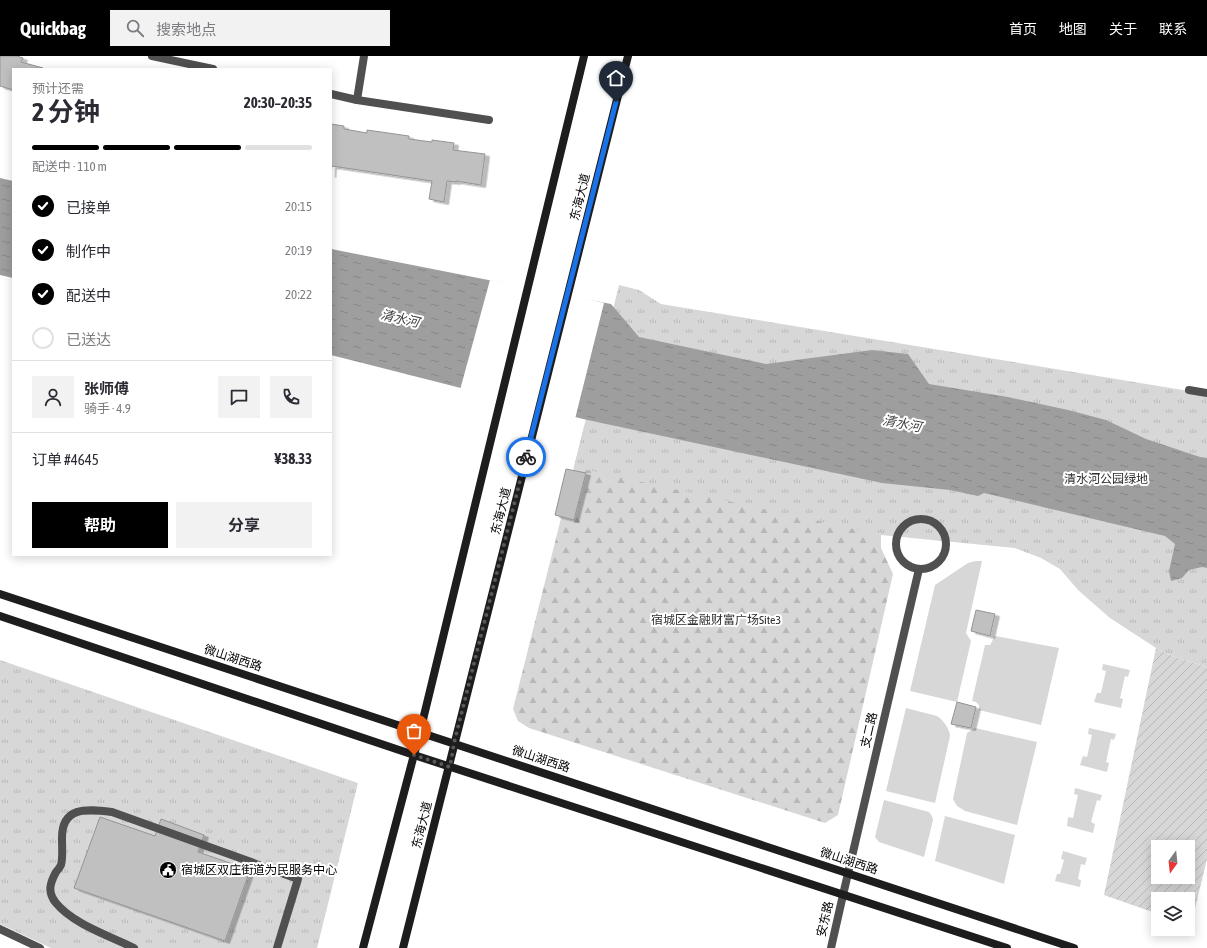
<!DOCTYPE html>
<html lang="zh">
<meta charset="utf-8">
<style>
:root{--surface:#fff;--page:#f2f2f3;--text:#2b2b33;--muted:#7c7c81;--line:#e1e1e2;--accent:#000}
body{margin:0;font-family:"Asap Condensed","Noto Sans SC",sans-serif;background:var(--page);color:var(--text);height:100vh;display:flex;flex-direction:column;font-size:15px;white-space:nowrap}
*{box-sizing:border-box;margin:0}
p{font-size:13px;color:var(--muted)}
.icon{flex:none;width:22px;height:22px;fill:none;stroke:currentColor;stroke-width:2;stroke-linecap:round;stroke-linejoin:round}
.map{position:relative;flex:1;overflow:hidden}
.details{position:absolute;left:12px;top:12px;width:320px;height:488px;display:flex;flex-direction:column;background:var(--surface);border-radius:0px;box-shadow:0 2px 10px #0003}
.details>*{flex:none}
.needle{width:26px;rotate:195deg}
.fabs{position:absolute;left:1151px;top:784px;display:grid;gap:8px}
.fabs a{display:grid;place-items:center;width:44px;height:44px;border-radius:0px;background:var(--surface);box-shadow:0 2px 10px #0003;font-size:20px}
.pin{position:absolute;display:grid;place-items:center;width:34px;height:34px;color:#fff;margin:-41px -17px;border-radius:50% 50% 50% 0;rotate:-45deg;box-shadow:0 0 4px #0007}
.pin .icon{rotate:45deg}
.courier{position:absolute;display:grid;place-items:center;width:40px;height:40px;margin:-20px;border:3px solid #1a73e8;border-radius:50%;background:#fff;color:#222;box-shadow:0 1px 5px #0007}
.headline em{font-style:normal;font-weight:700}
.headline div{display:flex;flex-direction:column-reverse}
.headline{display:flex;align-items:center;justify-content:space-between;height:68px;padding:0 20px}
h1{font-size:26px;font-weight:700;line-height:30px}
.bar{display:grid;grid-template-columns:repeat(4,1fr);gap:6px 4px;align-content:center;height:48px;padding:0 20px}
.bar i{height:5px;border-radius:3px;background:var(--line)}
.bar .on{background:var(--accent)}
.bar p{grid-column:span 4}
.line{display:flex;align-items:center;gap:10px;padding:0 20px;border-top:1px solid var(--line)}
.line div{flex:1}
.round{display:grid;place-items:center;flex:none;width:42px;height:42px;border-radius:0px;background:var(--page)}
ol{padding:0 20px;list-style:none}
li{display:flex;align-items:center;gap:12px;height:44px}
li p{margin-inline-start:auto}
li .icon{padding:4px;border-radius:50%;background:var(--accent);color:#fff;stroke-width:4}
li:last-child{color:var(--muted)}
li i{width:22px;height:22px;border:2px solid var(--line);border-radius:50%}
.primary-button{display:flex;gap:8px;margin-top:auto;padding:8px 20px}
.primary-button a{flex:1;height:46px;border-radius:0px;background:var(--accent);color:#fff;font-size:16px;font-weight:700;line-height:46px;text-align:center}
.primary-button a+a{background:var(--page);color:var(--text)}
header{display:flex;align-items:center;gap:24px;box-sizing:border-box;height:56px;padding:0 20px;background:var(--accent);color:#fff}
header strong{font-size:19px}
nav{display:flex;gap:22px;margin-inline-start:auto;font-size:14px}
.search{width:280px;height:36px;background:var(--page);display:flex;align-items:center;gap:10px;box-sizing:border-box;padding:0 14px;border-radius:0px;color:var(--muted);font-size:15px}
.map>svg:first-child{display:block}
.grass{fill:#d7d7d7}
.forest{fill:url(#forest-firs)}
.park{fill:url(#park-tufts)}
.garden{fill:url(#garden-furrows);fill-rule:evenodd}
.water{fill:url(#water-ripples)}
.pier{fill:#fff}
.building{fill:#c0c0c0;stroke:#949494;filter:url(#shadow)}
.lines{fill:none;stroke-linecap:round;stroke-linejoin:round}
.lane{stroke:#505050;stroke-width:8}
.street{stroke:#505050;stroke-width:8}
.secondary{stroke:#1d1d1d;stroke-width:8}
.done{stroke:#595959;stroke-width:4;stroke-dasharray:0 7.2}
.route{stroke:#1a73e8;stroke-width:5}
.labels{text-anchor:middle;stroke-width:4;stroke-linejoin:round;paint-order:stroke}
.street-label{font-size:12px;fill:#000;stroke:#fff}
.park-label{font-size:12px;fill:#2e2e2e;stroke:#fff}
.poi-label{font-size:12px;fill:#000;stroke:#fff;text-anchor:start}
.water-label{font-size:13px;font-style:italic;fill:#3f3f3f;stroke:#fff}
</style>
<header>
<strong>Quickbag</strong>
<div class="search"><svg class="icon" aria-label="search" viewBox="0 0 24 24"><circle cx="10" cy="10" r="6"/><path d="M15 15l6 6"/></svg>搜索地点</div>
<nav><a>首页</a><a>地图</a><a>关于</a><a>联系</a></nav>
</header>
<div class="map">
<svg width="1207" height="892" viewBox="0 0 1207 892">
<defs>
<pattern id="forest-firs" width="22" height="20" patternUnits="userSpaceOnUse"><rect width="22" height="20" fill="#d7d7d7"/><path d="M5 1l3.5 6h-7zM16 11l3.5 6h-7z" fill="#b7b7b7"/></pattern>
<pattern id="park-tufts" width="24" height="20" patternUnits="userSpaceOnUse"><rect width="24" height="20" fill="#d7d7d7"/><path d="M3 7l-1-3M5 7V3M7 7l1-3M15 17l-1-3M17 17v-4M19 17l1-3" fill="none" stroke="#b7b7b7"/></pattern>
<pattern id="garden-furrows" width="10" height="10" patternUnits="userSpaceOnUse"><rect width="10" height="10" fill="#d7d7d7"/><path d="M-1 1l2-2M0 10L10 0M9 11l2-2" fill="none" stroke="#b7b7b7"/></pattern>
<pattern id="water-ripples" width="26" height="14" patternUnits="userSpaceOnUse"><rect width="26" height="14" fill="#9e9e9e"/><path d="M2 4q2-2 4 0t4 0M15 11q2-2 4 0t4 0" fill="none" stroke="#868686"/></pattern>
<filter id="shadow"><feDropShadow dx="4.5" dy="2.5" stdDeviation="0" flood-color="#0004"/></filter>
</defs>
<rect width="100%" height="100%" fill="#fff"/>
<!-- grass -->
<g class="grass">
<path d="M976,505H982L966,577L971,585L957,646L910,635L935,529L968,507Z"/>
<path d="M995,580L1059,592L1041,669L979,654V649L976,646L972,645L985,589H990Z"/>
<path d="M1103,608L1130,614L1128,621L1125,620L1120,642L1123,643L1121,652L1094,646L1097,637H1101L1106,615L1102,614Z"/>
<path d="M906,652L937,660C943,664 950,673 950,680L935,747L886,735Z"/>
<path d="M975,672L1037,686L1017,769L965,755L957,750L953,743L967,677Z"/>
<path d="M1089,672L1116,678L1114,684L1111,683L1106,706L1109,707L1107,716L1080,709L1083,700L1087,701L1092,679L1088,678Z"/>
<path d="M1075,732L1102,739L1100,745L1097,744L1091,766L1095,768L1093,777L1067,770L1068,761L1073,762L1078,739L1074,738Z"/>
<path d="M884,744L929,756L932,760L933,764L924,801L879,786L875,781Z"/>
<path d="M945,760L1015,779L1004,828L935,805Z"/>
<path d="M1063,795L1087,802L1085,809L1081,808L1078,823L1081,824L1080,831L1055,825L1057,818H1060L1064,804L1061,803Z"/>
</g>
<!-- forest -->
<path class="forest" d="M584,371L881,479V492L893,518L838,759L825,767L529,672L518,665L513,653Z"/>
<!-- park -->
<g class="park">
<path d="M619,229L639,234L661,248L1207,338V611L1172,600L1156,592L1110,562L1078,534L1060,513L1041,502L1015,492L881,479L574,411Z"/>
<path d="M0,604L358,727L317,892H51L0,868Z"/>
</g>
<!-- garden -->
<path class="garden" d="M1156,592L1172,600L1207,611V803L1191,869L1188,868V843H1158V858L1104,839ZM1158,791H1188V821H1158Z"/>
<!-- water -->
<g class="water">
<path d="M0,122L13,125V222L0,219Z"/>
<path d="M331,193L611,248L639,281L766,308L872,294L908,298L929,328L1008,341L1068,354L1106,364L1146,383L1200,401L1207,402V512L1202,511L1189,514L1182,522L1171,525L1169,515L1175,488L1165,480L984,437L978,440L950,434L882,427L583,363L331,299Z"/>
</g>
<!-- pier -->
<path class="pier" d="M490,224L567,238L604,247L575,363L460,334Z"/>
<!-- building -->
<g class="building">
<path d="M0,0H17L23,2L21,6L43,12L13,13V34L0,30Z"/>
<path d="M331,68L344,70V73L367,77V74L409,80V83L432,86V84L454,87L453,94L485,98L481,129L456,125V126L447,125L444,146L429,143L432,125L332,110L331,119Z"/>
<path d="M566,413L586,417L574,464L555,459Z"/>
<path d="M976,554L995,558L990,580L971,575Z"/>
<path d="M957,646L976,651L971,672L951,668Z"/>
<path d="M100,761L155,780L161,763L204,779L198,796L250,814L225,885L74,832Z"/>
</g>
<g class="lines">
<!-- lane -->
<g class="lane">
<path d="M152,0L213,13"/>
<path d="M331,38L357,44L364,0"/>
<path d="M357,44L489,64"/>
<path d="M1189,334L1207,337"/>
<circle cx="921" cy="488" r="25"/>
<path d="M843,839L919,513"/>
<path d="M134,892C110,880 73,868 56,847C47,836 50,827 56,816C58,814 60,811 61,809C63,802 62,791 62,784C61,750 86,753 112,756L298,823L277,892"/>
</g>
<!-- street -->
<g class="street">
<path d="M0,873L40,892"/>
<path d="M831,892L843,839"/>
</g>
<!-- secondary -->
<g class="secondary">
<path d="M0,538L1074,892"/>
<path d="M0,560L414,699L1007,892"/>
<path d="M363,892L420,676L584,0"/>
<path d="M403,892L628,0"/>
</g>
</g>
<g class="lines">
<!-- done -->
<path class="done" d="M414,699L450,711L454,687L526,401"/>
<!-- route -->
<path class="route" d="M526,401L616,46"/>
</g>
<!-- icons -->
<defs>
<g id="civic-disc" transform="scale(0.9)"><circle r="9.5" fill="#000" stroke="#fff"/><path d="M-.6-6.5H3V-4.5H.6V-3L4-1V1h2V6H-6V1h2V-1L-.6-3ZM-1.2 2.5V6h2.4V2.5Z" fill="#fff"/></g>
</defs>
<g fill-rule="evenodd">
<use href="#civic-disc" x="168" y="814"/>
</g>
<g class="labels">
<!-- street labels -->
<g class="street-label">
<text transform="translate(580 141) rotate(-76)" y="4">东海大道</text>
<text transform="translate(501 455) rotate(-76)" y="4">东海大道</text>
<text transform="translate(233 602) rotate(18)" y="4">微山湖西路</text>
<text transform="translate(869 674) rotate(-77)" y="4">支二路</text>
<text transform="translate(541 703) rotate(18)" y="4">微山湖西路</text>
<text transform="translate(422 769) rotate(-76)" y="4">东海大道</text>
<text transform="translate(849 805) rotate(18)" y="4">微山湖西路</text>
<text transform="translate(825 863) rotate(-77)" y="4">安东路</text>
</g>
<!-- park labels -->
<g class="park-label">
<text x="1106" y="427">清水河公园绿地</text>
<text x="716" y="568">宿城区金融财富广场Site3</text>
</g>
<!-- poi labels -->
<g class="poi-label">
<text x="181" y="818">宿城区双庄街道为民服务中心</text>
</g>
<!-- water labels -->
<g class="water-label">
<text transform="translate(400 262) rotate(13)" y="5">清水河</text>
<text transform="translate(902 367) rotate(11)" y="5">清水河</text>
</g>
</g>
</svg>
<div class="fabs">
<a><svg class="needle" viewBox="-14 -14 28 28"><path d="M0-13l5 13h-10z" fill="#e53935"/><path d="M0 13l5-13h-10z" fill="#7c7c81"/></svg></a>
<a><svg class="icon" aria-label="layers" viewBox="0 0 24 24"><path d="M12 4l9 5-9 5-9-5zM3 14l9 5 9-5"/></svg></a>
</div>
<div class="pin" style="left:414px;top:699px;background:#ea580c"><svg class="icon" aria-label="bag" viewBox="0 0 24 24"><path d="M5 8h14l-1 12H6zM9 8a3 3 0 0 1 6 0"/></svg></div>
<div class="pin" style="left:616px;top:46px;background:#1f2937"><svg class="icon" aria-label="home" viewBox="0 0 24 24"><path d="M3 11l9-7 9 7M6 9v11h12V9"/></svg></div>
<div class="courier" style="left:526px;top:401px"><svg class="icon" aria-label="bike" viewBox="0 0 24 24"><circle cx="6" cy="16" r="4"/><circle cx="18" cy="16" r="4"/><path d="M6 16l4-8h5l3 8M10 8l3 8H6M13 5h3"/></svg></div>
<section class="details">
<div class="headline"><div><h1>2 分钟</h1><p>预计还需</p></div><em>20:30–20:35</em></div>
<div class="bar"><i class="on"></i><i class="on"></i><i class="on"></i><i></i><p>配送中 · 110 m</p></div>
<ol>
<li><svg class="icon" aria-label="check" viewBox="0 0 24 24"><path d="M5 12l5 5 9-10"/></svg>已接单<p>20:15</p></li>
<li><svg class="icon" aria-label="check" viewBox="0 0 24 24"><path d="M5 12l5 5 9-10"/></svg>制作中<p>20:19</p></li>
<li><svg class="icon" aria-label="check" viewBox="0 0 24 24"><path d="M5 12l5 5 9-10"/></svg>配送中<p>20:22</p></li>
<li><i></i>已送达</li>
</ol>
<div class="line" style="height:72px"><a class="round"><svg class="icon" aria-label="person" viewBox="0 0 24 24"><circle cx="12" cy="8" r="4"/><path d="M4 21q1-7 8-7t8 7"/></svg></a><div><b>张师傅</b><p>骑手 · 4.9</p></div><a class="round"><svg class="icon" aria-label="chat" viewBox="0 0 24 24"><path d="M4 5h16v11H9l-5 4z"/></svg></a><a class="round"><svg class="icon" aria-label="phone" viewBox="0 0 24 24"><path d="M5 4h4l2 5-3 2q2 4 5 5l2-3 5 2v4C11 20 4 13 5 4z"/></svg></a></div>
<div class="line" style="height:52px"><div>订单 #4645</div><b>¥38.33</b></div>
<div class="primary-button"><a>帮助</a><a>分享</a></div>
</section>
</div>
